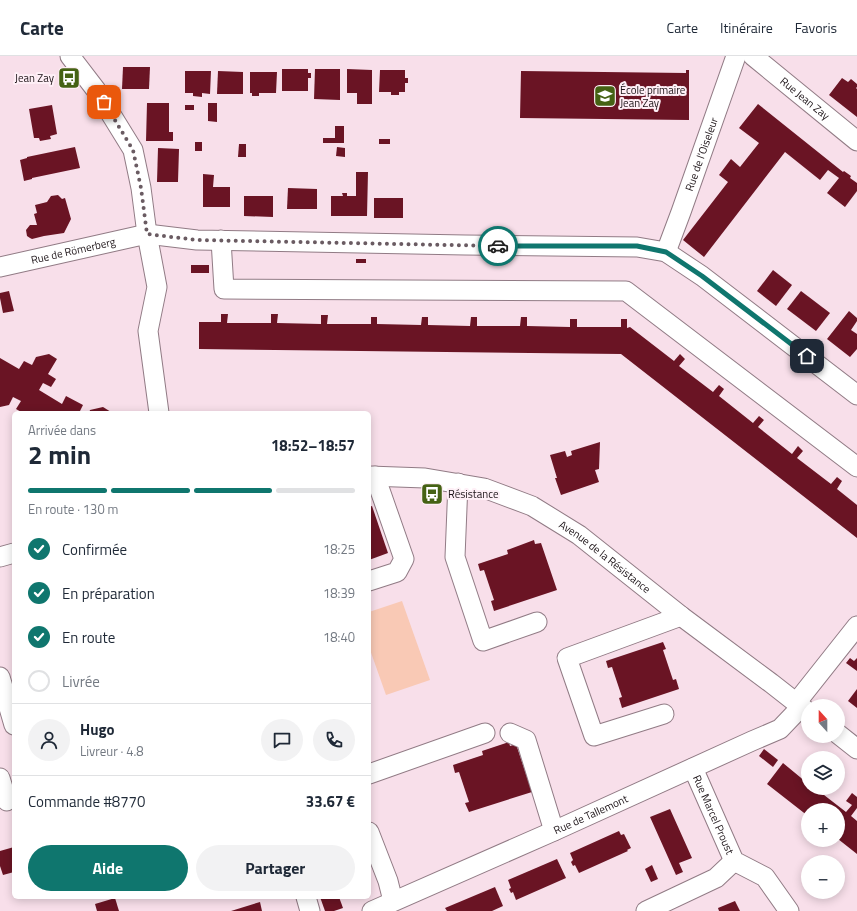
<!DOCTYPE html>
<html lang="fr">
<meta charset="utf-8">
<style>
:root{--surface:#fff;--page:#f2f2f3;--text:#1f2937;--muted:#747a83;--line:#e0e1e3;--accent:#0f766e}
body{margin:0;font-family:"Titillium Web",sans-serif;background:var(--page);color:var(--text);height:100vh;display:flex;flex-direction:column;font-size:15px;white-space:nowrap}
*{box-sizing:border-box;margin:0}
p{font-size:13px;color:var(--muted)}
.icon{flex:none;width:22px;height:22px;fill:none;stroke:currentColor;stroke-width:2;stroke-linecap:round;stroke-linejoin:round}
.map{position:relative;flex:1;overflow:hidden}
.panel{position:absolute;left:12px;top:355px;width:359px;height:488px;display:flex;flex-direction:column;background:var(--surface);border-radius:6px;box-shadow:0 2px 10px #0003}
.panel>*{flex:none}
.needle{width:26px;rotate:339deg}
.fabs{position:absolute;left:801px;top:643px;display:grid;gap:8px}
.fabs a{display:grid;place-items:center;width:44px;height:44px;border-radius:50%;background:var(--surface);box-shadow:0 2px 10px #0003;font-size:20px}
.pin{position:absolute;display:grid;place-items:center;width:34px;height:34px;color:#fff;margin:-17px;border-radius:8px;box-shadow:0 2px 6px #0006}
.courier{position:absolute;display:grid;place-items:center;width:40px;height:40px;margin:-20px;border:3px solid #0f766e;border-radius:50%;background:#fff;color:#222;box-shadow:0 1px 5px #0007}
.headline em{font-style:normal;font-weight:700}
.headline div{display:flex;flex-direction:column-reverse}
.headline{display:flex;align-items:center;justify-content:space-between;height:68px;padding:0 16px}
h1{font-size:26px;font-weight:700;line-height:30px}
.bar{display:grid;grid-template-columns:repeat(4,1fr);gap:6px 4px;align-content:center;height:48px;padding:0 16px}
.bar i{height:5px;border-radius:3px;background:var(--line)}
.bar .selected{background:var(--accent)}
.bar p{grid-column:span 4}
.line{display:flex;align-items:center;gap:10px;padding:0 16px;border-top:1px solid var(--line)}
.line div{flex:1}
.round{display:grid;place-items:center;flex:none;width:42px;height:42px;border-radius:21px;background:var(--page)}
ol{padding:0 16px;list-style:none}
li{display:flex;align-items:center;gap:12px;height:44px}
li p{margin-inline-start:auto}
li .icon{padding:4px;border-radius:50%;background:var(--accent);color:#fff;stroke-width:4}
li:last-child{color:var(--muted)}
li i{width:22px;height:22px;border:2px solid var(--line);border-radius:50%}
.action{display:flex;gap:8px;margin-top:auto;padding:8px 16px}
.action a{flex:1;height:46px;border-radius:24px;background:var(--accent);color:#fff;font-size:16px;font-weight:700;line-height:46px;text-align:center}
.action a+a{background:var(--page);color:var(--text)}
header{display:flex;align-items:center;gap:24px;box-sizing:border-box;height:56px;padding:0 20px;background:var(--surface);border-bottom:1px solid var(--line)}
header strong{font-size:19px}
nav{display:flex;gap:22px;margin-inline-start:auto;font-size:14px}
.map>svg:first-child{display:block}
.green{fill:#f9c9b5}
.building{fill:#6a1424}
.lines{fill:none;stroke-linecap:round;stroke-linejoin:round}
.minor-casing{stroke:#917b85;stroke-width:21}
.minor{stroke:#fff;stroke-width:19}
.done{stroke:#6a5b62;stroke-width:4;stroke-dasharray:0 7.2}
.route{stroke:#0f766e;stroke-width:5}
.labels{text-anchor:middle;stroke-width:4;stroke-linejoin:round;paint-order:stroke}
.poi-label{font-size:11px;fill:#1d1418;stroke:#feeff6;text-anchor:start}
.street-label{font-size:11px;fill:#1d1418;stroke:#feeff6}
</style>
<header>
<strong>Carte</strong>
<nav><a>Carte</a><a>Itinéraire</a><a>Favoris</a></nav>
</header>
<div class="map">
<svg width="857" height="855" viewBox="0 0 857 855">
<rect width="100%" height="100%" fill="#f8dfea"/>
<!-- green -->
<path class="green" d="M402,545L430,624L386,639L369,591V556Z"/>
<!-- building -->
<g class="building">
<path d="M123,11H150L149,33H122Z"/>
<path d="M282,13H308V17H311V22H308V35H282Z"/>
<path d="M315,13H340V44L314,43Z"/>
<path d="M347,13L372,14V48H357V37H347Z"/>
<path d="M380,14H405V22H408V27H405V36H399V39H391V36H379Z"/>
<path d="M686,14H689V64L520,62L521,15L686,17Z"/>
<path d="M185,15H211L210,38L202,37V41L193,40V37H185Z"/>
<path d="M218,15L243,16V38H217Z"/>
<path d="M250,16H277L276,37H259V40H252V37H250Z"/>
<path d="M842,22L848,26L851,23L857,28V31L856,32L857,33V61L829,39Z"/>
<path d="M147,47H169V76H173V85H146Z"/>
<path d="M208,47H217V66L208,65Z"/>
<path d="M758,48L843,116L844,115L851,120L850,122L857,127V135L845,151L827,137L839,122L828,114L820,124L785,96L704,201L683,184L728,126L719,119L731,103L740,111L759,87L739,72Z"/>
<path d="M52,49L57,78L50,80L51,83L40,85L39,82H34L29,53Z"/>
<rect x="185" y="49" width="9" height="5"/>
<path d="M335,70H344V87H323V82H335Z"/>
<rect x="379" y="83" width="11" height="5"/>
<rect x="195" y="86" width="7" height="9"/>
<path d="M239,88H246V101H238Z"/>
<path d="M75,91L80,112L32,122V123L24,125L20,104L27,102V101Z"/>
<path d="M337,91L345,92V101L336,100Z"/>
<path d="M158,92L179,93L178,126H157Z"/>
<path d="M356,116H368L367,160H331V140H343L342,137H347V140H356Z"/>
<path d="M203,118L214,119L213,131H230V151H203Z"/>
<path d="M288,132L317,133V153H287Z"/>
<path d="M58,139L62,143L65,142L71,163L64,177L44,180L32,183L30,182L27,180L26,174L30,169H37L34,158L37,157L35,149L47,146L51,140Z"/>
<path d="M244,140H273V161L244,160Z"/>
<rect x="374" y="142" width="29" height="20"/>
<rect x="356" y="203" width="10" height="4"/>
<rect x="191" y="209" width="18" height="8"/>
<path d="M773,214L792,229L776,250L757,235Z"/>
<path d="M9,235L14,255L3,257L0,242V237Z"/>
<path d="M801,235L830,257L816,275L787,253Z"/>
<path d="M849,255L857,262V265L851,274L857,278V293L850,301L827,283Z"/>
<path d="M221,258H228L227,267H271V258H278L277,267L321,268V259H328L327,268H371V261H377V268L421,269L422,261H428V269L470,270L471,261H477V270H520L521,261H527V270L570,271V263H577V271H621V263H627V272L630,271L674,305L680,298L685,303L679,310L713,336L719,329L724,333L719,340L753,367L759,360L764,364L758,371L792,398L798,390L803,395L797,402L831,428L837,421L842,425L837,433L857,449V482L621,298L199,293V266H221Z"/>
<path d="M49,298L57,303L48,318L56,323L51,331L43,327L39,334L62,348L66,340L83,349L79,357H40L37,355L36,357H23L16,353L21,345L13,341L9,349L0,351V302L19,313L24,305L32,309L36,301Z"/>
<path d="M103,351L111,356V357H89L90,354Z"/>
<path d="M600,386L599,413L595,414L599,426L561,439L555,422H557L550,399L565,395L567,401L572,399L571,395Z"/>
<path d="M372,450L388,497L369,504V451Z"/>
<path d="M534,484L535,488L541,487L557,534L494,555L491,545L494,544L484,514L480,515L478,508L508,498L507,494Z"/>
<path d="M663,586L666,593L663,594L673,624L676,623L679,633L622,652L619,642L622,641L612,611L608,612L606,605Z"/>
<path d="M850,602L854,605L857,602V615L846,607Z"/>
<path d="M857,633V652L848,645Z"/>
<path d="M509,686L510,690L516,688L532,736L469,756L465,747L469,746L459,716L455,717L453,709L483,699L482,695Z"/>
<path d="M764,693L778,704L773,711L759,700Z"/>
<path d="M783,707L806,726L808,724V732H815L846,756L852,749L846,745L852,737L857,741V752L851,760L857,765V798L838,783V754H808V760L767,728Z"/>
<path d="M670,753L692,802L679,807L683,816L676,819L650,761Z"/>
<path d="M619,775L621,779L624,778L631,792L627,794L628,795L579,817L575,809L573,810L571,806L573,804L570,797Z"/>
<path d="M14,791V816L3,819L0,810V795Z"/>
<path d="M557,803L566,822L516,844L513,836L511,837L509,833L511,832L508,824Z"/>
<path d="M652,809L658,823L651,826L645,813Z"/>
<path d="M495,831L503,850L492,855H447L445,852Z"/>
<path d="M320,841H339L343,852L334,855H325Z"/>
<path d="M115,842L119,855H97L95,848Z"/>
<path d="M735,845L740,855H719L718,852Z"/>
<path d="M260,846L262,855H231Z"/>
</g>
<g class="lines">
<!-- minor casing -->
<g class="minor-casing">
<g id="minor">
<path d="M70,0L96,34L133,94L141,132L147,178L157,231L148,275L159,357"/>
<path id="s1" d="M753,0L857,85"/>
<path d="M221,184L224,233L626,235L857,411"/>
<path id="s2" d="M666,196L681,156L736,0"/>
<path id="s3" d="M0,211L147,178L197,184L465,189L637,191L666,196L702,220L857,339"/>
<path id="s4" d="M369,420L425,422L484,432L532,450L579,479L681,560L771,627L808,656"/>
<path d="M458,427L455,501L483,585L537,566"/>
<path d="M0,501L14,497"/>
<path d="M369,525L397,516L404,503L375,420"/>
<path d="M0,621L14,669"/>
<path d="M796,647L857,570"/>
<path d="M664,658L594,680L567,602L681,560"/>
<path d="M510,677L526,684L554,775"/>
<path d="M838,678L857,693"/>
<path id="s5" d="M693,712L734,805L765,821L789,855"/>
<path d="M369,718L485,677"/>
<path d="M0,722L7,745"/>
<path d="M369,776L388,825L393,845"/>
<path d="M306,841L310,855"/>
<path id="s6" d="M372,855L554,775L752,685L780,673L801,651"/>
<path d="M646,855L716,822L734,805"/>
</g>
</g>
<!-- minor -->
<use href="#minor" class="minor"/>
</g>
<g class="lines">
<!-- done -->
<path class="done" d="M104,46L133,94L141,132L147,178L197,184L498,190"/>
<!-- route -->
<path class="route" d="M498,190H637L666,196L702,220L807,300"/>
</g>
<!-- icons -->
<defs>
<g id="bus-square" transform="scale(1.15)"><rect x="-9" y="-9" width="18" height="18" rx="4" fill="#456214" stroke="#feeff6"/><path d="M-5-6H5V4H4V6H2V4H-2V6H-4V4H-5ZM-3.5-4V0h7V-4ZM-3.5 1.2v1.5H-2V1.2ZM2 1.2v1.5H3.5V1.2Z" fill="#fff"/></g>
<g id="school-square" transform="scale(1.15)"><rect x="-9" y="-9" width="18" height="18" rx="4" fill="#456214" stroke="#feeff6"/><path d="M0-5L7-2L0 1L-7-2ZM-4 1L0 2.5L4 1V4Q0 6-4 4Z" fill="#fff"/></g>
</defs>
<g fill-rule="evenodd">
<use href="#bus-square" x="69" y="22"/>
<use href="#school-square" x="605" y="40"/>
<use href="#bus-square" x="432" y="438"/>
</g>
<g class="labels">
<!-- poi labels -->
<g class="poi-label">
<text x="54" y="26" text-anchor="end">Jean Zay</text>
<text x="620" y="38">École primaire<tspan x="620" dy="13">Jean Zay</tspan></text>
<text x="448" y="442">Résistance</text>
</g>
<!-- street labels -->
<g class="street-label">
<text dy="4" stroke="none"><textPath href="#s1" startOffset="67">Rue Jean Zay</textPath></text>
<text dy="4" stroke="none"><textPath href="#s2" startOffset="104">Rue de l'Oiseleur</textPath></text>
<text dy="4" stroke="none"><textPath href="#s3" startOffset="75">Rue de Römerberg</textPath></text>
<text dy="4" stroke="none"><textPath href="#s4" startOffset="256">Avenue de la Résistance</textPath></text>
<text dy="4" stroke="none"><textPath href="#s6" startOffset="239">Rue de Tallemont</textPath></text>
<text dy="4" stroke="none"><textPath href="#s5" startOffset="51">Rue Marcel Proust</textPath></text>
</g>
</g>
</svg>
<div class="fabs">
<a><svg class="needle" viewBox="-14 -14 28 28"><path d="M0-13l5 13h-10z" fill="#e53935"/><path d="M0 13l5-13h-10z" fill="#747a83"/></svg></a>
<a><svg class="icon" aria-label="layers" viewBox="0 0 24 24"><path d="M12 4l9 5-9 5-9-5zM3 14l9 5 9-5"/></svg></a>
<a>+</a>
<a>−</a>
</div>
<div class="pin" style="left:104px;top:46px;background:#ea580c"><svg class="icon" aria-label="bag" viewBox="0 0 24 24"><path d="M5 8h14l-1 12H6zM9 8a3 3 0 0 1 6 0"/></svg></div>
<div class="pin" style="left:807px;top:300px;background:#1f2937"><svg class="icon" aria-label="home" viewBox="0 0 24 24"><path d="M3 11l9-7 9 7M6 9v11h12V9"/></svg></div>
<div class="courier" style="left:498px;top:190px"><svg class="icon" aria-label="car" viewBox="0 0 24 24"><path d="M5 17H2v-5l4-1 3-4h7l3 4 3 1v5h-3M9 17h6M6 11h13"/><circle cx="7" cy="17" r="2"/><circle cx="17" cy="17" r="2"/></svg></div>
<section class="panel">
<div class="headline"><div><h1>2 min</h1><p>Arrivée dans</p></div><em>18:52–18:57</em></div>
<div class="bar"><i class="selected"></i><i class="selected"></i><i class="selected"></i><i></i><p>En route · 130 m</p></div>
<ol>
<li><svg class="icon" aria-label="check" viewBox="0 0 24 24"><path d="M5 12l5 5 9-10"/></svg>Confirmée<p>18:25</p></li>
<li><svg class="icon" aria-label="check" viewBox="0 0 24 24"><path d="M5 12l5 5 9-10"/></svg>En préparation<p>18:39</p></li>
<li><svg class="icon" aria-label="check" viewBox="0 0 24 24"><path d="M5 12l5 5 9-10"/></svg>En route<p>18:40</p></li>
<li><i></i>Livrée</li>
</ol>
<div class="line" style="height:72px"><a class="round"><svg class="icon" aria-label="person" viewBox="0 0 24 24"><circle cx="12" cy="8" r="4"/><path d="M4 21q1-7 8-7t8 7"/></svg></a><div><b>Hugo</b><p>Livreur · 4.8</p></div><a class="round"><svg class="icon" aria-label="chat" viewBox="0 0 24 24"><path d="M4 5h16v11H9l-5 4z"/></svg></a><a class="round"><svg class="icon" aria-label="phone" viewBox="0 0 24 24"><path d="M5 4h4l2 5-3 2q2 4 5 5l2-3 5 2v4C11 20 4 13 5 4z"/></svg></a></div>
<div class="line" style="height:52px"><div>Commande #8770</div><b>33.67 €</b></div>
<div class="action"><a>Aide</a><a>Partager</a></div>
</section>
</div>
